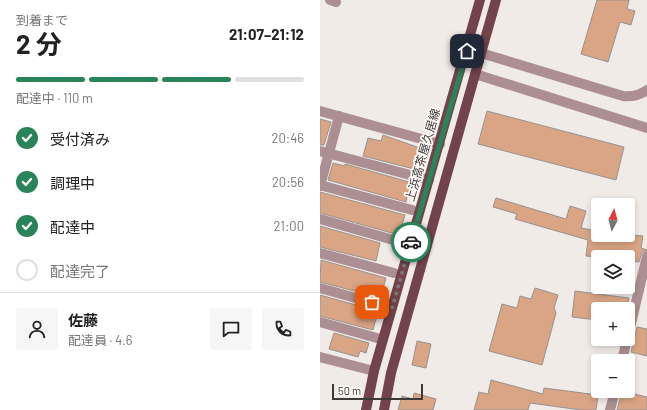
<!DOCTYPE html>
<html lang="ja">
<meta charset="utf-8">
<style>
:root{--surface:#fff;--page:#f6f6f6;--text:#222;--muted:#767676;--line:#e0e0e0;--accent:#2a8459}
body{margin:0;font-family:Barlow,"Noto Sans JP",sans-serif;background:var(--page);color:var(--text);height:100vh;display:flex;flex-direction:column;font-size:15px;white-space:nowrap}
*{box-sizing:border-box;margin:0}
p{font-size:13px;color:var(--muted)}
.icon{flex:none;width:22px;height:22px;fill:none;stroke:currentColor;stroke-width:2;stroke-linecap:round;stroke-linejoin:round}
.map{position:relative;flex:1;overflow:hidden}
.sheet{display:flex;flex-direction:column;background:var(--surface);width:320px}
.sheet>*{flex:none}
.needle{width:26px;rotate:6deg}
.buttons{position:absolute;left:271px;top:198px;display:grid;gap:8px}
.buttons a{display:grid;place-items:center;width:44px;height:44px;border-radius:4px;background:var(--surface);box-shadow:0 2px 6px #0003;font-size:20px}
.scale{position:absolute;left:12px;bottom:10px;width:91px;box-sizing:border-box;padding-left:4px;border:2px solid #3d3a39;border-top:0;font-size:11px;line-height:14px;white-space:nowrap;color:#3d3a39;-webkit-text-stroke:3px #fef9f5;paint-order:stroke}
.pin{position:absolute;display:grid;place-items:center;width:34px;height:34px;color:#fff;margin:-17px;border-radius:8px;box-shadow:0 2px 6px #0006}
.courier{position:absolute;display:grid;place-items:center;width:40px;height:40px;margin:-20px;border:3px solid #2a8459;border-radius:50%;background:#fff;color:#222;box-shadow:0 1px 5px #0007}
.head em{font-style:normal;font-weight:700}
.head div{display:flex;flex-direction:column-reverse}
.head{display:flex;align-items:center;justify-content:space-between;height:68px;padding:0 16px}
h1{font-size:26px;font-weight:700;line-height:30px}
.bar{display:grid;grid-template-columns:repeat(4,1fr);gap:6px 4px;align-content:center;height:48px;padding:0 16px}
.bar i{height:5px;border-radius:3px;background:var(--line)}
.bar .active{background:var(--accent)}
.bar p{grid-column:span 4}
.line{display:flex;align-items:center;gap:10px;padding:0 16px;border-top:1px solid var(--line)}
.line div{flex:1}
.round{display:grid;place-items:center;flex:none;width:42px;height:42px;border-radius:4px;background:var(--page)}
ol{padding:0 16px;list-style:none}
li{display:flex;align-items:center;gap:12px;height:44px}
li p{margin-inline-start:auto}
li .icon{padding:4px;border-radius:50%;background:var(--accent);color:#fff;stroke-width:4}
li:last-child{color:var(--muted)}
li i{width:22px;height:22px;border:2px solid var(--line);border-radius:50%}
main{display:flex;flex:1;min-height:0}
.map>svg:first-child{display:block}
.building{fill:#daa584;stroke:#97928f}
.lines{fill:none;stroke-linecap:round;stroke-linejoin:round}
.minor{stroke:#ac8f92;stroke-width:10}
.major{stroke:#72434a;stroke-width:10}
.done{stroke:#7c7876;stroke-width:4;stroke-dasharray:0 7.2}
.route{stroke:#2a8459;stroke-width:5}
.labels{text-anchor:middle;stroke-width:3.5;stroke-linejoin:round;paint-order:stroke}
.street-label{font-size:12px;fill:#3d3a39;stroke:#fef9f5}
</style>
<main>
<section class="sheet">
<div class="head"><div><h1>2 分</h1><p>到着まで</p></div><em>21:07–21:12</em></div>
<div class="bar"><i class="active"></i><i class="active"></i><i class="active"></i><i></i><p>配達中 · 110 m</p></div>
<ol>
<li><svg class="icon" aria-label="check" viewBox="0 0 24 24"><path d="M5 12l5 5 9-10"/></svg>受付済み<p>20:46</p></li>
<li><svg class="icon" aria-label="check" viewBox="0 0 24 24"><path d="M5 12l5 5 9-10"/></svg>調理中<p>20:56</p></li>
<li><svg class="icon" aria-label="check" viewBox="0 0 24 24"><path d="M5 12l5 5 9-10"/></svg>配達中<p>21:00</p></li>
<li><i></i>配達完了</li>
</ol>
<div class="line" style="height:72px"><a class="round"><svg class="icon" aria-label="person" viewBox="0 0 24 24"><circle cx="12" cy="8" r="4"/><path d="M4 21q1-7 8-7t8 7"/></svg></a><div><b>佐藤</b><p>配達員 · 4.6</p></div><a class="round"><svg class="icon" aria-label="chat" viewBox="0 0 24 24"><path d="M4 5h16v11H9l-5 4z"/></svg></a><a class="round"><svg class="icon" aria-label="phone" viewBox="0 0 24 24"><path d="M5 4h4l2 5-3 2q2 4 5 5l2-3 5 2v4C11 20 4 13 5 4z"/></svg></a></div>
</section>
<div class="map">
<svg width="327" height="410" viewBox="0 0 327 410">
<rect width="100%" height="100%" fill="#f1ebe8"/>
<!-- building -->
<g class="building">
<path d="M277,0H309L307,9L315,11L311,25L300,22L288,62L261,54Z"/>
<path d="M167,111L304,147L296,180L158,144Z"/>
<path d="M0,119L11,122L4,145H0Z"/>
<path d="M63,135L100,148L98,153L100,154L94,169L43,156L48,138L61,141Z"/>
<path d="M13,163L25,166V164L93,183L91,193L88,192L86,202L8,180Z"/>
<path d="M0,192L85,215L79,235L0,213Z"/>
<path d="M176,198L246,219L250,206L266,211L261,228L278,231V235H312L323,236L321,248L327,250L322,252L319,262L308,261V257H278L266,256L268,240L195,219L197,214L173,207Z"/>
<path d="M0,226L60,243L56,261L0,247Z"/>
<path d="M1,260L66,278L62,292L58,291L57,297L0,282Z"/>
<path d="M215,288L238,295L234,308L236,313L222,365L169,351L182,304L197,308L200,296L211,299Z"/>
<path d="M255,291L309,298L307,309H278V320L252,317Z"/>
<path d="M0,295L58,311L53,330L0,316Z"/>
<path d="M317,327L327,329V356L311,352Z"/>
<path d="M14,333L49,343L46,353L40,351L38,357L9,349Z"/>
<path d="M97,341L111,344L106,368L92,365Z"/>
<path d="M171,380L223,394L224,388L278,395L276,410H261L210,403L208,410H154L159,392L168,394Z"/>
<path d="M302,391L327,397V410H297Z"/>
<path d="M94,393L116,399L113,410H78L82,396L93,399Z"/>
</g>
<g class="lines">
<!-- minor -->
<g class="minor">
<path d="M10,0L16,2"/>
<path d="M161,53L303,96C312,97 320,95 327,90"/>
<path d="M155,74L327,128"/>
<path d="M0,111L120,144"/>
<path d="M0,151L109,180"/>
<path d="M0,185L92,210"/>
<path d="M0,186L19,116"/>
<path d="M0,219L91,245"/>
<path d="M0,253L74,273"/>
<path d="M0,288L72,308"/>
<path d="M0,322L57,338"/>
<path d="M308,336L327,256"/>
<path d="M0,357L54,371"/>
<path d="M302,361L307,339"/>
<path d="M290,410L295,391"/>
</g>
<!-- major -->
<g class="major">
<path d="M46,410L54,371L160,0"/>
<path d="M64,410L71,373L176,0"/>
</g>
</g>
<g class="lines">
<!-- done -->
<path class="done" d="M52,302L72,308L91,242"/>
<!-- route -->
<path class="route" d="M91,242L147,51"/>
</g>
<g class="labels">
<!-- street labels -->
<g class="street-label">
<text transform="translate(103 155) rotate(-74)" y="4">上浜高茶屋久居線</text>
</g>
</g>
</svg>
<div class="buttons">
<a><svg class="needle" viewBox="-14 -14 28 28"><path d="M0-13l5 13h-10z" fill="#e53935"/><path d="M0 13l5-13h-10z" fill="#767676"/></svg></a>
<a><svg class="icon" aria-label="layers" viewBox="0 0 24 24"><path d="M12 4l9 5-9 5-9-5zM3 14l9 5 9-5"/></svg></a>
<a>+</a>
<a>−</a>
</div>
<div class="scale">50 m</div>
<div class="pin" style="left:52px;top:302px;background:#ea580c"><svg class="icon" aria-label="bag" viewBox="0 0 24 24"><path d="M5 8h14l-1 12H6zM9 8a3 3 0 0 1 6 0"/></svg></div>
<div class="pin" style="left:147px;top:51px;background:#1f2937"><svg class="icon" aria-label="home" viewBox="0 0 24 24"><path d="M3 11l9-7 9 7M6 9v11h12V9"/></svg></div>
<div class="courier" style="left:91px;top:242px"><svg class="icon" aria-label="car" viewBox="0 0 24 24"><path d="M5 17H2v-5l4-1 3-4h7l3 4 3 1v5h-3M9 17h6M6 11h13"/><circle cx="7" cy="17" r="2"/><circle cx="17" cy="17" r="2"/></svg></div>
</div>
</main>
